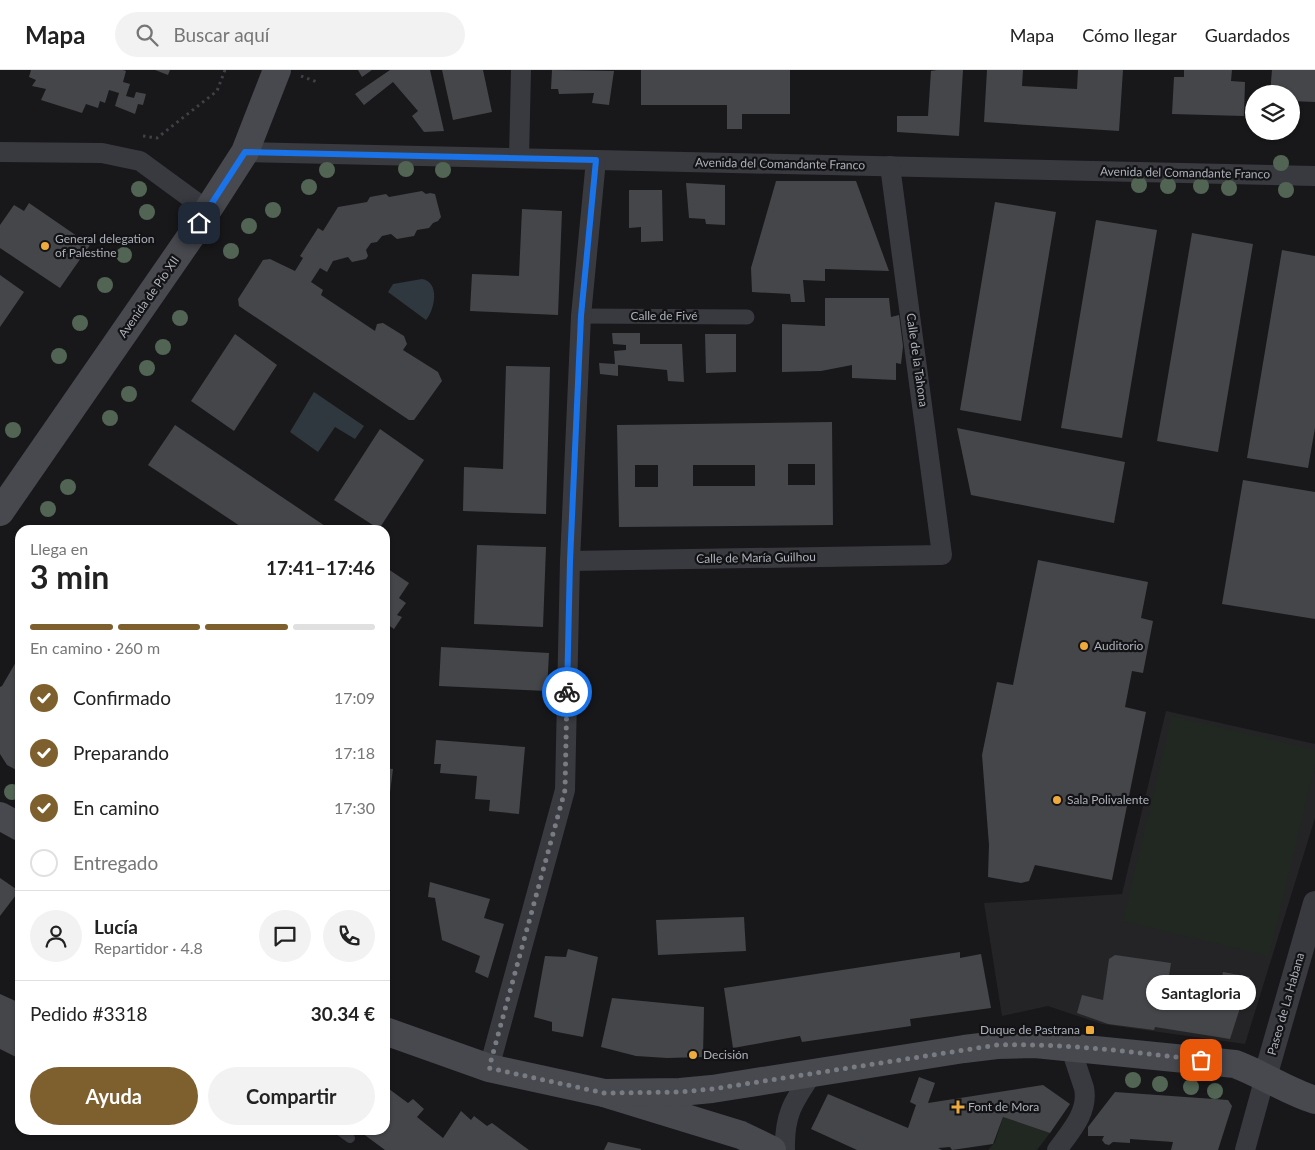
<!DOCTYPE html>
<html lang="es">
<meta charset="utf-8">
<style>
:root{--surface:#fff;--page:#f2f2f2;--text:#222;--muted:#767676;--line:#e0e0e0;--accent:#7e5f2e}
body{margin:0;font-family:Lato,sans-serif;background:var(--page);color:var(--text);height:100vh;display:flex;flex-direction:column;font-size:19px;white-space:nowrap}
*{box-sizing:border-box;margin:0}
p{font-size:16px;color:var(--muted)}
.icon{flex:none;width:28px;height:28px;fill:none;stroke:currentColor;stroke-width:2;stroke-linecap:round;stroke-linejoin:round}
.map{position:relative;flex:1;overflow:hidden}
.details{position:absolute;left:15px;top:455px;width:375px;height:610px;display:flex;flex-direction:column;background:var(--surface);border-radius:15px;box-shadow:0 1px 4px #0004}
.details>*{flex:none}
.fabs{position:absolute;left:1245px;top:15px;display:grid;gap:10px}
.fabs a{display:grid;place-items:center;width:55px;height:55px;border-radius:50%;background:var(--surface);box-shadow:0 1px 4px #0004;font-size:25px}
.pin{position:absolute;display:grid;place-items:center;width:42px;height:42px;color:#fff;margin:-21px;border-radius:10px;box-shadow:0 2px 8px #0006}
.courier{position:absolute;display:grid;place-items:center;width:50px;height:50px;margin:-25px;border:4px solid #1a73e8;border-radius:50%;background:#fff;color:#222;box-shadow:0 1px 6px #0007}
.bubble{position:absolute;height:35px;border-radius:18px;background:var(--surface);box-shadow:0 1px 4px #0004;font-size:16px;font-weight:700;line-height:35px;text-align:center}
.head em{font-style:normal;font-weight:700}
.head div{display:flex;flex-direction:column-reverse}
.head{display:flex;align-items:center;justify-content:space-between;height:85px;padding:0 15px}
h1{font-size:32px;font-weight:700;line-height:38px}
.bar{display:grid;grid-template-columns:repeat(4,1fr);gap:8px 5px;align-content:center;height:60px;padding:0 15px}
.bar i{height:6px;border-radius:4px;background:var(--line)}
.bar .current{background:var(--accent)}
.bar p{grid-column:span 4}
.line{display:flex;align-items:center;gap:12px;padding:0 15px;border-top:1px solid var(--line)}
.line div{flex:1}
.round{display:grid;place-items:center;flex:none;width:52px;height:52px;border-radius:26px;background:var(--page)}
ol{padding:0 15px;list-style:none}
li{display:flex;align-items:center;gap:15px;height:55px}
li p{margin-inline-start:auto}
li .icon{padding:5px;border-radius:50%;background:var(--accent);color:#fff;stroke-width:4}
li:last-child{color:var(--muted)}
li i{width:28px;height:28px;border:2px solid var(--line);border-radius:50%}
.action{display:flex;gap:10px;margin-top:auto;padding:10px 15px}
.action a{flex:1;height:58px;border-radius:30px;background:var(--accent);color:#fff;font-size:20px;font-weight:700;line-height:58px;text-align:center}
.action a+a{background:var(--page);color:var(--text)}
header{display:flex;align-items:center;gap:30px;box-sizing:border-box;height:70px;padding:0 25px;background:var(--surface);border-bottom:1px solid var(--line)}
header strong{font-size:24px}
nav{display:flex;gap:28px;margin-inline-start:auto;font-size:18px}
.search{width:350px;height:45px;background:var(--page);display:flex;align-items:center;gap:12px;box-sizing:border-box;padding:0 18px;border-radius:28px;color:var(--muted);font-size:19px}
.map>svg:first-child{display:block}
.built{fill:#242427}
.green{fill:#202821}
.water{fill:#2e383e}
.building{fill:#45464a;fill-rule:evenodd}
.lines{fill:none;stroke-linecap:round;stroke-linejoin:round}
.path{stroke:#3f4146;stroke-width:3;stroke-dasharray:2.5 4;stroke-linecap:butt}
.service{stroke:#393a3f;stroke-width:10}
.pedestrian{stroke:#393a3f;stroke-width:15}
.minor{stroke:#393a3f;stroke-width:20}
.tertiary{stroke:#393a3f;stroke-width:24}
.secondary{stroke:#47494f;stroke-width:28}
.tree{fill:#526554}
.done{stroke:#787b82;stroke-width:5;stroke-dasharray:0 9}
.route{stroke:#1a73e8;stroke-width:6}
.poi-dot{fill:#eeaa3c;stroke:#131315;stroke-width:2}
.labels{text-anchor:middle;stroke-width:4.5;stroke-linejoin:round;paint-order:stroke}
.street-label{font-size:12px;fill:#abb0ba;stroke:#131315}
.poi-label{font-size:12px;fill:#abb0ba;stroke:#131315;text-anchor:start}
</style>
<header>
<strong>Mapa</strong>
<div class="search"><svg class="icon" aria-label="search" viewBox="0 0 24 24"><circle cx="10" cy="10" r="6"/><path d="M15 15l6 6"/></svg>Buscar aquí</div>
<nav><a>Mapa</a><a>Cómo llegar</a><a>Guardados</a></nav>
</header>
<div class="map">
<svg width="1315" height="1080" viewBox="0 0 1315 1080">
<rect width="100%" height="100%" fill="#18181a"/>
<!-- built -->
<path class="built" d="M1166,641L1315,674V748L1245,974L1102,954L1048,936L1002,946L984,833L1122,824Z"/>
<!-- green -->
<g class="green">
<path d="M1172,646L1315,680V694L1269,886L1123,851Z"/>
<path d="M1003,1047L1050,1063L1037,1080H988L995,1072Z"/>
</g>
<!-- water -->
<g class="water">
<path d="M422,209C440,212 435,239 426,250L388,222L393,214Z"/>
<path d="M314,322L364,356L355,369L335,357L318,382L290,362Z"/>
</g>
<!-- building -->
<g class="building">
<path d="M31,0H123L126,1L123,12L130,14L126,26L134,28L136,22L146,24L143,35L138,34L135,44L115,36L119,23L109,20L105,33L100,31L98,38L86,34L82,43L41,30L46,19L32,16L36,10L29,7Z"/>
<path d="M155,0H170L168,5Z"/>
<path d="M358,0H372L362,7Z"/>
<path d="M390,0H430L444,61L424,62L412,46L418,41L393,12L364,35L355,24Z"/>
<path d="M442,0H483L492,42L453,50Z"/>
<path d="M552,0L614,1L609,35L592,33L594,23L559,24L558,19H551Z"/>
<path d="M641,0H790V44H742V59H727V35H641Z"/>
<path d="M937,0H963L959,66L897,62V46H928L931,1Z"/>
<path d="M987,0H1023L1022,16L1077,19L1078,0H1123L1119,61L984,52Z"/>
<path d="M1184,0H1232L1231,11L1245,12L1244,46L1172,44L1174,7H1184Z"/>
<path d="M1272,0H1315V32L1291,31V24H1270Z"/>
<path d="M776,111H856L889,201L825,199V211L803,210L805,232H791L790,224L752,222L751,198Z"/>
<path d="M686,113L725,115V155L706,154L705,149L689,148Z"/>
<path d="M629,120H662L663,171L641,172V157L629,158Z"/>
<path d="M422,121L426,124L430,123L435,124L441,147L438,151L433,153L429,158L417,160L414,166L397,169L391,164L382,166L377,172L371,173L366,180L368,186L366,189L352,192L348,187L333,191L327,202L320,198L311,212L323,220L321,225L375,261L377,254L383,253L404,266L407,274L403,280L438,302L442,311L414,350H409L239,236L238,229L263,190L270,189L295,201L303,188L300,186L318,158L323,161L338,137L367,132L370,127L386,124L389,127Z"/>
<path d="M995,132L1056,142L1021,351L960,340Z"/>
<path d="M29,133L90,175L60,218L0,178V155L14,135L24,141Z"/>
<path d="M522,139L562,141L558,245L470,241L472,204L519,206Z"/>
<path d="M1096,150L1157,160L1122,368L1061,358Z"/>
<path d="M1192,163L1253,174L1218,382L1157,371Z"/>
<path d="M1282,180L1315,186V358L1308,398L1247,388Z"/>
<path d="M0,205L24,222L0,257Z"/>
<path d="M825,228H889L891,247L899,245L903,276L901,294L896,293V310L852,308V295L821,301L782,302V254L825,256Z"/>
<path d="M612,263H640V274H682L684,312L668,311L667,300L618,295V306L600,304L599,293L615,294L614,281L626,280V275L613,274Z"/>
<path d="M235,264L277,295L234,361L191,331Z"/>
<path d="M705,264H736V302L706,303Z"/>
<path d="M506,296L550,297L546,444L463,441L464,397L503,399Z"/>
<path d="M832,352L833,455L619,457L617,355ZM788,394H815V415H788ZM635,395H658V417H635ZM693,395H755V416H693Z"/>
<path d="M175,355L331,460H246L148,395Z"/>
<path d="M957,358L1125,392L1114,453L971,425Z"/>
<path d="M380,359L424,390L379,459L334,430Z"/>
<path d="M1243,410L1315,422V549L1222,534Z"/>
<path d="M477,475L546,477L543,557L474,554Z"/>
<path d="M1038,490L1148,512L1141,548L1153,551L1143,603L1132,601L1125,637L1146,642L1112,810L1035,795L1029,811L1021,813L988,807L989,775L982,685L997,612L1013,615Z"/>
<path d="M385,497L409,513L399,528L406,533L397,545L402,547L394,559L385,553Z"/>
<path d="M441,577L549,583L547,621L439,616Z"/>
<path d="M20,585V702L7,695L0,684V617L2,616Z"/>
<path d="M436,670L525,677L519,744L489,741L490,730L475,729L477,706L440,703L441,694H434Z"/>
<path d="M385,698L393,699L386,754H385Z"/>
<path d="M0,808L19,821L0,846Z"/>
<path d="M430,812L490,829L484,848L504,854L488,908L475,902L480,886L442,870L435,828L428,827Z"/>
<path d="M744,847L746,881L658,885L656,850Z"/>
<path d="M568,879L598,887L583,967L552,961V952L534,947L545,886L566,887Z"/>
<path d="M960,882V888L981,884L991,938L910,949L911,956L802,972L800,966L733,978L724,918Z"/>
<path d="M1115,885L1171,893L1169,906L1221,914L1223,902L1250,907L1230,969L1155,957L1154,960L1108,954L1077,943L1082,925L1103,930L1109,889Z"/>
<path d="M0,924L20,933V989L0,979Z"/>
<path d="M612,928L704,937L703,987L667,988L636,986L601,977Z"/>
<path d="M919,1007L935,1013L928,1033L1043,1015L1070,1034L1050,1063L1003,1047L993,1074L952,1080L950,1077L938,1078L942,1080H857L811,1059L828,1024L908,1058L916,1035L910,1032Z"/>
<path d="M385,1016L408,1033L413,1029L424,1039L417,1047L443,1068L461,1041L471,1050L474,1046L487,1056L492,1053L529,1080H385L358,1060H385Z"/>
<path d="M1115,1022L1228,1030L1232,1036L1218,1080H1171L1173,1072L1130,1069V1073L1113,1072L1109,1075L1105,1074L1102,1070L1104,1066H1088V1057Z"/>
<path d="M608,1072L641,1079V1080H604Z"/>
</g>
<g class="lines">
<!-- path -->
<g class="path">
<path d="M301,6L317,12"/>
<path d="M143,66L157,68L217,21L225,0"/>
</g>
<!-- service -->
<path class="service" d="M339,1060L350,1068"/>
<!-- pedestrian -->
<path class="pedestrian" d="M581,246L747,247"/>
<!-- minor -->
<g class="minor">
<path d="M0,82L102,83L140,91L207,140"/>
<path d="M245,82L1315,106"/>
<path d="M519,88L521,0"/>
<path d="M570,491L942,485L890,96"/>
<path d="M489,998L565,720L570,491L581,246L596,90"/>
<path d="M785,1080C784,1045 793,1032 812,1004"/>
<path d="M1057,1080C1070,1062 1089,1042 1084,1018L1070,976"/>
<path d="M1245,1080L1265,1007"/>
</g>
<!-- tertiary -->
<path class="tertiary" d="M1265,1007L1315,833"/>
<!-- secondary -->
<g class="secondary">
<path d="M0,442L191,166L245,82L277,0"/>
<path d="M0,746L20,757"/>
<path d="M385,961L489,998L604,1023L741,1065L772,1080"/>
<path d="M604,1023L680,1022L712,1019L964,979L997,975L1035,974L1235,994C1262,1004 1287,1021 1315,1030"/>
</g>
</g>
<!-- trees -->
<g class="tree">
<circle cx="1281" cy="93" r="8"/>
<circle cx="406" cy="99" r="8"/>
<circle cx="327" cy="100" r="8"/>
<circle cx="443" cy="100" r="8"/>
<circle cx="1139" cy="115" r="8"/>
<circle cx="1168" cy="116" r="8"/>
<circle cx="1201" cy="116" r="8"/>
<circle cx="309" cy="117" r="8"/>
<circle cx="1229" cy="118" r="8"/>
<circle cx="139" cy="119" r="8"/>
<circle cx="1286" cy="120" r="8"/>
<circle cx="273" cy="140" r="8"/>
<circle cx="147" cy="142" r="8"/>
<circle cx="249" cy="156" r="8"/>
<circle cx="231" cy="181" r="8"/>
<circle cx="124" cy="185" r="8"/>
<circle cx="105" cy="215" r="8"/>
<circle cx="180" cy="248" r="8"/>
<circle cx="80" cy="253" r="8"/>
<circle cx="163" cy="277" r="8"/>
<circle cx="59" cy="286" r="8"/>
<circle cx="147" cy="298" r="8"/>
<circle cx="129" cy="324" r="8"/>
<circle cx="110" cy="348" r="8"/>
<circle cx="13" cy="360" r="8"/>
<circle cx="68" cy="417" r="8"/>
<circle cx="48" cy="439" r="8"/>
<circle cx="12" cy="722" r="8"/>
<circle cx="1133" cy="1010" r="8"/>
<circle cx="1160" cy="1014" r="8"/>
<circle cx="1191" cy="1017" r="8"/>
<circle cx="1215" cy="1021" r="8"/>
</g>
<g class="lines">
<!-- done -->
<path class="done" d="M567,622L565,720L489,998L604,1023L680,1022L712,1019L997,975C1065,973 1133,982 1201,990"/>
<!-- route -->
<path class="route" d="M199,153L245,82L596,90L581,246L570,491L567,622"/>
</g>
<!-- markers -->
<g class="poi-dot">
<circle cx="45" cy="176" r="5"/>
<circle cx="1084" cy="576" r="5"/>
<circle cx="1057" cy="730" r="5"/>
<rect x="1085" y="955" width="10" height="10" rx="2.5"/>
<circle cx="693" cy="985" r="5"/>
<path d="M955.5 1029.5h5v5h5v5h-5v5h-5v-5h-5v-5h5z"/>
</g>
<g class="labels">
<!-- street labels -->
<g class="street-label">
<text transform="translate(780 94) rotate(1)" y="4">Avenida del Comandante Franco</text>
<text transform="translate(1185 103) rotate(1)" y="4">Avenida del Comandante Franco</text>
<text transform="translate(149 227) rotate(-55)" y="4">Avenida de Pío XII</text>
<text x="664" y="250">Calle de Fivé</text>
<text transform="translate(917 290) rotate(82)" y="4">Calle de la Tahona</text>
<text transform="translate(756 488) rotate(-1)" y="4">Calle de María Guilhou</text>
<text transform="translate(1286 934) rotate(-74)" y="4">Paseo de La Habana</text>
</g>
<!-- poi labels -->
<g class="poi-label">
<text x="55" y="173">General delegation<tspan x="55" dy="14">of Palestine</tspan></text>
<text x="1094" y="580">Auditorio</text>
<text x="1067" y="734">Sala Polivalente</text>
<text x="1080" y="964" text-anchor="end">Duque de Pastrana</text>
<text x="703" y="989">Decisión</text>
<text x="968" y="1041">Font de Mora</text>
</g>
</g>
</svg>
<div class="fabs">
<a><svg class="icon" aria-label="layers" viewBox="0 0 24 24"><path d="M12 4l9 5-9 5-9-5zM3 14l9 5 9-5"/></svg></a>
</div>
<div class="pin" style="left:1201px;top:990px;background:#ea580c"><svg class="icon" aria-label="bag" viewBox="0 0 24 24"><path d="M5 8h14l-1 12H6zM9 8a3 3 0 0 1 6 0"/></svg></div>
<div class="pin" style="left:199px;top:153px;background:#1f2937"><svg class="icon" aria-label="home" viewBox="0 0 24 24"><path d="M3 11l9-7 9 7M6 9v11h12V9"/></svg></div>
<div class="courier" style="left:567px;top:622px"><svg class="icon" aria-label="bike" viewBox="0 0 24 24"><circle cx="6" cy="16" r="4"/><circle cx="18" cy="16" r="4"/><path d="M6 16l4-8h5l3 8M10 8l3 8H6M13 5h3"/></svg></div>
<div class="bubble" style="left:1146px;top:905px;width:110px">Santagloria</div>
<section class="details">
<div class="head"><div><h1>3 min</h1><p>Llega en</p></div><em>17:41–17:46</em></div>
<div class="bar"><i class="current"></i><i class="current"></i><i class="current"></i><i></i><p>En camino · 260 m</p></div>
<ol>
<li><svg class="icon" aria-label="check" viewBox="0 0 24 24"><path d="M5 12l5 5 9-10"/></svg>Confirmado<p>17:09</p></li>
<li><svg class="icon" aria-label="check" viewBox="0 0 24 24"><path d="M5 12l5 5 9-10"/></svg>Preparando<p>17:18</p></li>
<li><svg class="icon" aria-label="check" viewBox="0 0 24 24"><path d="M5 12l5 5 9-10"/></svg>En camino<p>17:30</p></li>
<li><i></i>Entregado</li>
</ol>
<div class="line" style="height:90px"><a class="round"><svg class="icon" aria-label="person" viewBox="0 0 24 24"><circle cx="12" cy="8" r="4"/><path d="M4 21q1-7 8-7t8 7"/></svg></a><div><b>Lucía</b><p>Repartidor · 4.8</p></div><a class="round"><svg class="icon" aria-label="chat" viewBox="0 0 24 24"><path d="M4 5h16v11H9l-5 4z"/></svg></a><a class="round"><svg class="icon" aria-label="phone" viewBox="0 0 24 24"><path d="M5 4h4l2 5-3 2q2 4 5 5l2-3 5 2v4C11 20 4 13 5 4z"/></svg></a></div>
<div class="line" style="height:65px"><div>Pedido #3318</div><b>30.34 €</b></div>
<div class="action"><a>Ayuda</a><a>Compartir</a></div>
</section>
</div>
